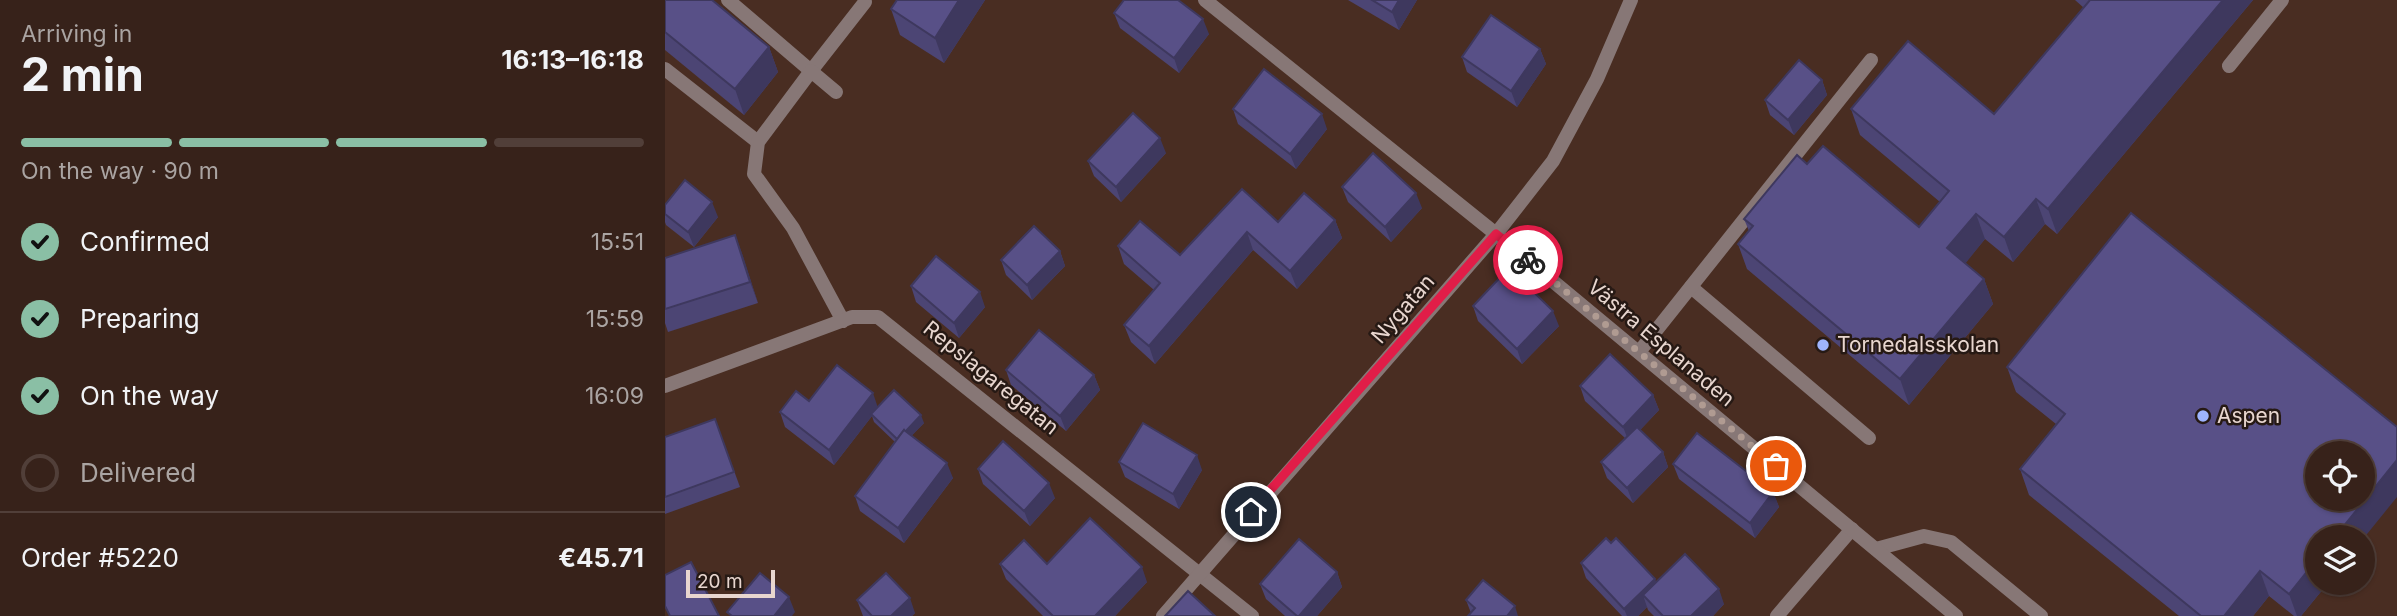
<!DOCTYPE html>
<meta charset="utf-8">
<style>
:root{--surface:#37221a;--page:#3e2a23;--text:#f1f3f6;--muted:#aaa4a2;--line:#513f39;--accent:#8abfa5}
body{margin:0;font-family:Inter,sans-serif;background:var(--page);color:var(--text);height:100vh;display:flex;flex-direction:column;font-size:26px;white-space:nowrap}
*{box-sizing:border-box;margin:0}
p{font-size:23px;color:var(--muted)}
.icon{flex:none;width:38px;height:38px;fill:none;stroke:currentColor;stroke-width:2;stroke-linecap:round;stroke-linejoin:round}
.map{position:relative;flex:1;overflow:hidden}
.details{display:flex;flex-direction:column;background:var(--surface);width:665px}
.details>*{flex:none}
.buttons{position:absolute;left:1640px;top:441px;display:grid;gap:14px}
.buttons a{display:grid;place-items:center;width:70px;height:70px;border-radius:50%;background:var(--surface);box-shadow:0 2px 5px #0004,0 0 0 2px var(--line);font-size:35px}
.scale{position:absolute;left:21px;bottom:18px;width:89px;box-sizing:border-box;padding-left:7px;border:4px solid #e8d6cf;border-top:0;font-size:19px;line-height:24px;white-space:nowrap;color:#e8d6cf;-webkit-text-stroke:5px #261914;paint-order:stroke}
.pin{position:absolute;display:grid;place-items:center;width:60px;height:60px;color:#fff;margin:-30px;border:4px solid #fff;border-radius:50%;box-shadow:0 2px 7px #0007}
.courier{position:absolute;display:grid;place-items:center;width:70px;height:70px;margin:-35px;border:5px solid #e11d48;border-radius:50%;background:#fff;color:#222;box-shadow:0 2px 9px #0007}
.head em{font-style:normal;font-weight:700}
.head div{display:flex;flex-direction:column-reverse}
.head{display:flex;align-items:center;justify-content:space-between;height:119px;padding:0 21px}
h1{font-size:46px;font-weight:700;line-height:52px}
.bar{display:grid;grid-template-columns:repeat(4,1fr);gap:10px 7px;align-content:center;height:84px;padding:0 21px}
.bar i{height:9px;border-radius:5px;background:var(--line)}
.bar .current{background:var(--accent)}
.bar p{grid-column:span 4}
.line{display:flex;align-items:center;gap:18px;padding:0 21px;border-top:2px solid var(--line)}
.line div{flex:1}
ol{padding:0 21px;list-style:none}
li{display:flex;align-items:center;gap:21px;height:77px}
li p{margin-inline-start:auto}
li .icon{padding:7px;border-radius:50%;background:var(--accent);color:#111;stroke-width:4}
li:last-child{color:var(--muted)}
li i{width:38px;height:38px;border:4px solid var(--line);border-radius:50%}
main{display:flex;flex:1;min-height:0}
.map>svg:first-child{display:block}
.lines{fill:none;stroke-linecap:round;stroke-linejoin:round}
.service{stroke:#877776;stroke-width:14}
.minor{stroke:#877776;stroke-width:14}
.tertiary{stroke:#877776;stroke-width:14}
.wall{fill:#4c4574}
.shaded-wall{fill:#3e385e}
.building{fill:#585087;stroke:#3e385e;stroke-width:2;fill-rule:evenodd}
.done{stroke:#b09b92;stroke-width:7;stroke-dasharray:0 12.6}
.route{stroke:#e11d48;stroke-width:9}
.poi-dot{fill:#9eb4fd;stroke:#261914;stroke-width:2.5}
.labels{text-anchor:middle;stroke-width:5;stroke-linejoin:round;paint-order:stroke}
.street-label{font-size:21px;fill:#e8d6cf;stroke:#261914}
.poi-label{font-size:21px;fill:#e8d6cf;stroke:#261914;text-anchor:start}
</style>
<main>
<section class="details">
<div class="head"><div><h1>2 min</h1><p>Arriving in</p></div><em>16:13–16:18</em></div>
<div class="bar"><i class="current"></i><i class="current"></i><i class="current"></i><i></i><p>On the way · 90 m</p></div>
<ol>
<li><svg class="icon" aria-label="check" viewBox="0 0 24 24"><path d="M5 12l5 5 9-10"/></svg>Confirmed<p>15:51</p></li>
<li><svg class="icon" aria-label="check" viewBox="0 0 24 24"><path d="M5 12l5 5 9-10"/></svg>Preparing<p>15:59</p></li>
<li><svg class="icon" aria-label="check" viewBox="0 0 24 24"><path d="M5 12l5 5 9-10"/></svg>On the way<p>16:09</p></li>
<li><i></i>Delivered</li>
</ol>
<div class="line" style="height:91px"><div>Order #5220</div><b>€45.71</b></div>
</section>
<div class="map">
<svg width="1732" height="616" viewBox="0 0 1732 616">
<rect width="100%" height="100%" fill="#492d22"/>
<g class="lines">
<!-- service -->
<g class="service">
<path d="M63,0L146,71L200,2"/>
<path d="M1564,66L1617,0"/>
<path d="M0,69L93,142"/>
<path d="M171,92L146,71L93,142L89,174L128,228L178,321"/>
<path d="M1026,287L1204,438"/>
<path d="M974,352L1206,60"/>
<path d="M1211,549L1259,536L1286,542L1376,616"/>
</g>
<!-- minor -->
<g class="minor">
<path d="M0,386L187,317H213L587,616"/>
<path d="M498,616L831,234L888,161L932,79L966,0"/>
<path d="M1112,616L1187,529"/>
</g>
<!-- tertiary -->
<path class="tertiary" d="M540,0L831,234L1291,616"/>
</g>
<!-- wall -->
<g class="wall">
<path d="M0,0L104,47L113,72L79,115L0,50Z"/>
<path d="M232,0H320L279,63L235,35L226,9Z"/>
<path d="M683,0H752L734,30Z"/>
<path d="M1410,0H1588L1392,234L1380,224L1348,262L1320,239L1300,263L1319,279L1328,304L1244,405L1082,269L1073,244L1084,231L1079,219L1142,164L1254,227L1275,202L1195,135L1186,109L1329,114L1419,8Z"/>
<path d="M449,13L544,34L514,73L455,28Z"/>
<path d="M875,49L881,64L852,107L802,72L797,57Z"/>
<path d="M1157,80L1162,95L1129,135L1105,115L1100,100Z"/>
<path d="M568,109L662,129L631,169L573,124Z"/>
<path d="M501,153L456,202L429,176L423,161Z"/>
<path d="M677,187L757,208L726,242L683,202Z"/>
<path d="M0,205L53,217L29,247L1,225L0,222Z"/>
<path d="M670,220L677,238L632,289L588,250L490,364L466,342L459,325L489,290L459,264L453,246L515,255L613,222Z"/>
<path d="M70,235L93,303L3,332L0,323V258Z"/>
<path d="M395,251L400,266L367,300L341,275L336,260Z"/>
<path d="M246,286L320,307L294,338L251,302Z"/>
<path d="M808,306L894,326L857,364L813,321Z"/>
<path d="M1342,367L1663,583L1636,616H1629L1604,596L1588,616H1514L1364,495L1355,469L1391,424L1351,392Z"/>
<path d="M341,370L429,375L435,390L401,431L346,385Z"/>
<path d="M915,386L988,395L994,410L975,430L998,452L1003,467L968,503L942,478L936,462L960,438L920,401Z"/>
<path d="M213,407L259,423L246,436L288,478L239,543L195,511L190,496L230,442L209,422L207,416L169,465L120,427L115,412Z"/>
<path d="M50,419L75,487L0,514V437Z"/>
<path d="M454,462L537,470L514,509L460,477Z"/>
<path d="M1008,464L1108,492L1114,507L1090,538L1014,479Z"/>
<path d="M313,469L390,498L365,526L318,484Z"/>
<path d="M946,543L992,582L1059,604L1048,616H989L983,610L982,607L973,616H957L921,578L916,563Z"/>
<path d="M335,564H382L482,582L450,616H378L341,579Z"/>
<path d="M672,572L677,587L652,616H620L601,599L595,584Z"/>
<path d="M192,600L250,613L247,616H198Z"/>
<path d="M801,600L853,616L806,613Z"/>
</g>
<!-- shaded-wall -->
<g class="shaded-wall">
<path d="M294,0H320L279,63L270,38Z"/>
<path d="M734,0H752L734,30L727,12Z"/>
<path d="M1558,0H1588L1392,234L1383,209Z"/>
<path d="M538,19L544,34L514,73L509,58Z"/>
<path d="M104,47L113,72L79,115L70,89Z"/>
<path d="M875,49L881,64L852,107L846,91Z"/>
<path d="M1157,80L1162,95L1129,135L1123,120Z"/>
<path d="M657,114L662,129L631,169L625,154Z"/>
<path d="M495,138L501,153L456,202L451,187Z"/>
<path d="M751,193L757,208L726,242L720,227Z"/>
<path d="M1371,199L1380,224L1348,262L1339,237Z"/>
<path d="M47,202L53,217L29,247L23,232Z"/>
<path d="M1311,214L1320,239L1292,274L1282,248Z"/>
<path d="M670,220L677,238L632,289L625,271Z"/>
<path d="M582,232L588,250L490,364L484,346Z"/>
<path d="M70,235L78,256L93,303L85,282Z"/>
<path d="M395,251L400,266L367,300L362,285Z"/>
<path d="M1319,279L1328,304L1244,405L1235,379Z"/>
<path d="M315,292L320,307L294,338L289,323Z"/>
<path d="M888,311L894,326L857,364L852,349Z"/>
<path d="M429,375L435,390L401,431L395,416Z"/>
<path d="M208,393L213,408L206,414L207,416L169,465L164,450Z"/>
<path d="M988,395L994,410L964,442L958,427Z"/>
<path d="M256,415L259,423L236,447L233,439Z"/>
<path d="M998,452L1003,467L968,503L962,488Z"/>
<path d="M532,455L537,470L514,509L508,494Z"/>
<path d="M1732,460V497L1698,539V537H1670Z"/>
<path d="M282,463L288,478L239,543L233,528Z"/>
<path d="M384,483L390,498L365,526L359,511Z"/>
<path d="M1108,492L1114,507L1090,538L1085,523Z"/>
<path d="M1652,559V583H1663L1636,616H1632L1624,594Z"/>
<path d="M477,567L482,582L450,616H430Z"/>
<path d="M1595,571L1604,596L1588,616H1559Z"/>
<path d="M672,572L677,587L652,616H634Z"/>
<path d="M990,579L996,594L978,595L982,607L973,616H962L959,609Z"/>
<path d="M1054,589L1059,604L1048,616H1026Z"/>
<path d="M124,597L130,612L127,616H109Z"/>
<path d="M245,598L250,613L247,616H226Z"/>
<path d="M850,606L853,616H842Z"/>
</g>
<!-- building -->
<g class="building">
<path d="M0,0H47L104,47L70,89L0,32Z"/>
<path d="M232,0H294L270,38L226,9Z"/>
<path d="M459,0H513L538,19L509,58L449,13Z"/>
<path d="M707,0H734L727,12Z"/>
<path d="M1425,0H1558L1383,209L1371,199L1339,237L1311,214L1282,248L1319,279L1235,379L1073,244L1088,226L1079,219L1132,155L1142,164L1158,146L1254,227L1284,191L1186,109L1243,41L1329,114Z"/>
<path d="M826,15L875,49L846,91L797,57Z"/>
<path d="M1134,60L1157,80L1123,120L1100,100Z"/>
<path d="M599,69L657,114L625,154L568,109Z"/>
<path d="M468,113L495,138L451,187L423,161Z"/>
<path d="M708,153L751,193L720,227L677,187Z"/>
<path d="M20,180L47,202L23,232L0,214V205Z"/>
<path d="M577,189L613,222L639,193L670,220L625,271L582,232L484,346L459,325L495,283L453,246L475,221L515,255Z"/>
<path d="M1466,213L1732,427V460L1670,537H1652V559L1624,594L1595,571L1559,616H1536L1355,469L1400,414L1342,367ZM1652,453H1698V499H1652Z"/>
<path d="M369,226L395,251L362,285L336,260Z"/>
<path d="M70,235L85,282L0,309V258Z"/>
<path d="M271,256L315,292L289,323L246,286Z"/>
<path d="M844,268L888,311L852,349L808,306Z"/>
<path d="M374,330L429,375L395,416L341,370Z"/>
<path d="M945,354L988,395L958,427L915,386Z"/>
<path d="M172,365L208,393L164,450L115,412L131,391L144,401Z"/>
<path d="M229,390L256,415L240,432L239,430L232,439L206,414Z"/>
<path d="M50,419L69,472L0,497V437Z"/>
<path d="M478,423L532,455L508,494L454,462Z"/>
<path d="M972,427L998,452L962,488L936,462Z"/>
<path d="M239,430L282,463L233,528L190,496Z"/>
<path d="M1032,433L1108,492L1085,523L1008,464Z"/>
<path d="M338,441L384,483L359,511L313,469Z"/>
<path d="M425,518L477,567L430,616H388L335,564L359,540L382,564Z"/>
<path d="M941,538L946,543L951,538L990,579L959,609L916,563Z"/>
<path d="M634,539L672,572L634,616H632L595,584Z"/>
<path d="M1020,554L1054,589L1026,616H998L978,595Z"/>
<path d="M26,562L54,616H5L0,606V575Z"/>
<path d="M95,573L124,597L109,616H67L62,612Z"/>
<path d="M221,573L245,598L226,616H207L192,600Z"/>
<path d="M818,580L850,606L842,616H803L810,608L801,600Z"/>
<path d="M523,591L550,616H500Z"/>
</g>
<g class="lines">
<!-- done -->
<path class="done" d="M863,260L1111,466"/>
<!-- route -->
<path class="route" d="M586,512L831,234L863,260"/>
</g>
<!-- markers -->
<g class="poi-dot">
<circle cx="1158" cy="345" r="7"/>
<circle cx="1538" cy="416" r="7"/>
</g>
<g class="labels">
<!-- street labels -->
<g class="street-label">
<text transform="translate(738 309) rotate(-49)" y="7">Nygatan</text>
<text transform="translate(996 343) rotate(40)" y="7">Västra Esplanaden</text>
<text transform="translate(326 378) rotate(39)" y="7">Repslagaregatan</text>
</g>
<!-- poi labels -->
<g class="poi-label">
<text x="1172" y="352">Tornedalsskolan</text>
<text x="1552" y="423">Aspen</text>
</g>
</g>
</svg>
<div class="buttons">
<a><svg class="icon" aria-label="locate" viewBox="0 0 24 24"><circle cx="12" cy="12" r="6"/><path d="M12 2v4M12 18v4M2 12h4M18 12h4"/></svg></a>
<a><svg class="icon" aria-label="layers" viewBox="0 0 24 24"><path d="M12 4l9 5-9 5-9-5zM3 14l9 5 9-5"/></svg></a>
</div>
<div class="scale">20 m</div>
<div class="pin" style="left:1111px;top:466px;background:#ea580c"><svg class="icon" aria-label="bag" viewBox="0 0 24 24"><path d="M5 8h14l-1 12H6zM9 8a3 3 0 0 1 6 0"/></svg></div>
<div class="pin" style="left:586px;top:512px;background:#1f2937"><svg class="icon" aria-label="home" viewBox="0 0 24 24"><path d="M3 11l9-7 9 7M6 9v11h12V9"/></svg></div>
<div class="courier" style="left:863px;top:260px"><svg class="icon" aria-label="bike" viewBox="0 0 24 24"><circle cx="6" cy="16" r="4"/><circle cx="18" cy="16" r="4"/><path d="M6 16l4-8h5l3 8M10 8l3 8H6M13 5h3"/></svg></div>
</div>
</main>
